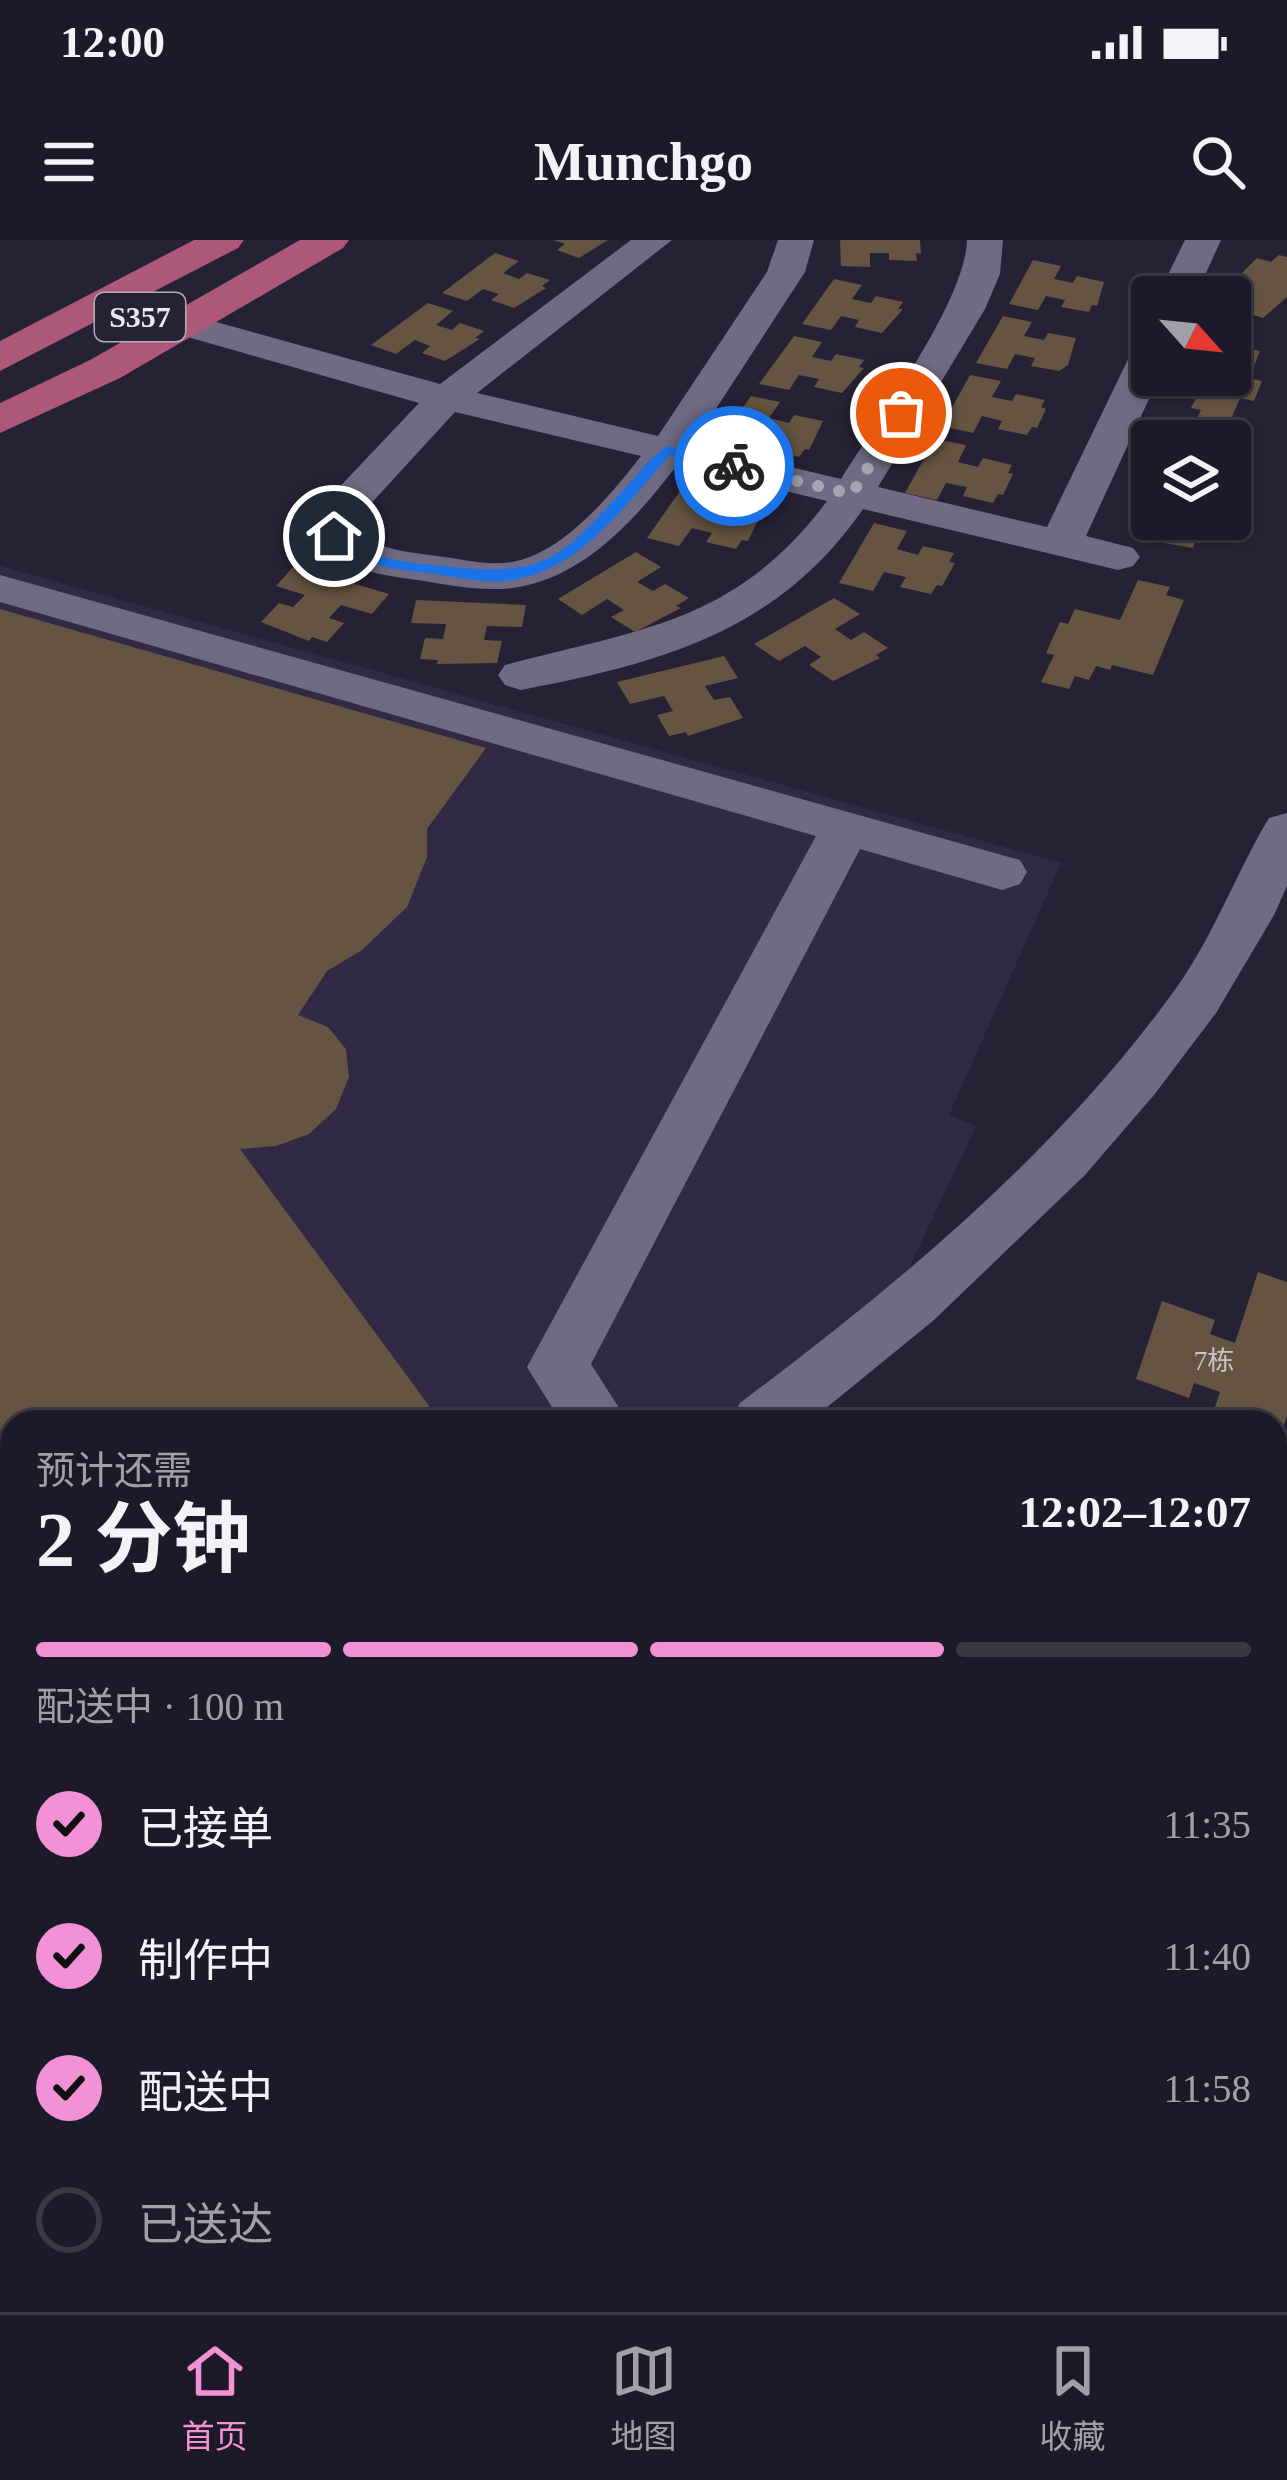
<!DOCTYPE html>
<html lang="zh">
<meta charset="utf-8">
<style>
:root{--surface:#1c1a28;--page:#252330;--text:#f1f3f6;--muted:#a0a1a8;--line:#3a3845;--accent:#f391d6}
body{margin:0;font-family:"Times New Roman","Noto Sans SC",serif;background:var(--page);color:var(--text);height:100vh;display:flex;flex-direction:column;font-size:45px;white-space:nowrap}
*{box-sizing:border-box;margin:0}
p{font-size:39px;color:var(--muted)}
.icon{flex:none;width:66px;height:66px;fill:none;stroke:currentColor;stroke-width:2;stroke-linecap:round;stroke-linejoin:round}
.map{position:relative;flex:1;overflow:hidden}
.sheet{position:absolute;left:0px;top:1170px;width:1287px;height:903px;display:flex;flex-direction:column;background:var(--surface);border-radius:36px 36px 0 0;box-shadow:0 3px 9px #0004,0 0 0 3px var(--line)}
.sheet>*{flex:none}
.needle{width:78px;rotate:117deg}
.controls{position:absolute;left:1131px;top:36px;display:grid;gap:24px}
.controls a{display:grid;place-items:center;width:120px;height:120px;border-radius:12px;background:var(--surface);box-shadow:0 3px 9px #0004,0 0 0 3px var(--line);font-size:60px}
.pin{position:absolute;display:grid;place-items:center;width:102px;height:102px;color:#fff;margin:-51px;border:6px solid #fff;border-radius:50%;box-shadow:0 3px 12px #0007}
.courier{position:absolute;display:grid;place-items:center;width:120px;height:120px;margin:-60px;border:9px solid #1a73e8;border-radius:50%;background:#fff;color:#222;box-shadow:0 3px 15px #0007}
.head em{font-style:normal;font-weight:700}
.head div{display:flex;flex-direction:column-reverse}
.head{display:flex;align-items:center;justify-content:space-between;height:204px;padding:0 36px}
h1{font-size:78px;font-weight:700;line-height:90px}
.bar{display:grid;grid-template-columns:repeat(4,1fr);gap:18px 12px;align-content:center;height:144px;padding:0 36px}
.bar i{height:15px;border-radius:9px;background:var(--line)}
.bar .active{background:var(--accent)}
.bar p{grid-column:span 4}
ol{padding:0 36px;list-style:none}
li{display:flex;align-items:center;gap:36px;height:132px}
li p{margin-inline-start:auto}
li .icon{padding:12px;border-radius:50%;background:var(--accent);color:#111;stroke-width:4}
li:last-child{color:var(--muted)}
li i{width:66px;height:66px;border:6px solid var(--line);border-radius:50%}
.status{display:flex;justify-content:space-between;align-items:center;height:84px;padding:0 60px;background:var(--surface);direction:ltr}
.status svg{height:33px;fill:currentColor}
header{display:flex;justify-content:space-between;align-items:center;height:156px;padding:0 36px;background:var(--surface);font-size:54px;font-weight:700}
.tabs{display:flex;justify-content:space-around;align-items:center;height:168px;border-top:3px solid var(--line);background:var(--surface);font-size:33px;color:var(--muted)}
.tabs a{display:grid;justify-items:center;gap:6px}
.tabs .active{color:var(--accent)}
.map>svg:first-child{display:block}
.built{fill:#302a44}
.building{fill:#655441}
.lines{fill:none;stroke-linecap:round;stroke-linejoin:round}
.minor{fill:#706b83;fill-rule:evenodd}
.major{fill:#ad5779;fill-rule:evenodd}
.route{fill:#1a73e8}
.done{stroke:#a6a3b3;stroke-width:12;stroke-dasharray:0 21.6}
.labels{text-anchor:middle;stroke-width:9;stroke-linejoin:round;paint-order:stroke}
.number-label{font-size:27px;fill:#cac3c9}
.shield{fill:#262236;stroke:#b0adbc;stroke-width:3}
.shield-label{font-size:30px;font-weight:bold;fill:#ebe8f6}
</style>
<div class="status"><b>12:00</b><svg viewBox="0 0 49 12"><path d="M0 12V9h3v3zM5 12V6h3v6zM10 12V3h3v9zM15 12V0h3v12zM26 1h20v11H26zM47 4h2v5h-2z"/></svg></div>
<header><svg class="icon" aria-label="menu" viewBox="0 0 24 24"><path d="M4 6h16M4 12h16M4 18h16"/></svg>Munchgo<svg class="icon" aria-label="search" viewBox="0 0 24 24"><circle cx="10" cy="10" r="6"/><path d="M15 15l6 6"/></svg></header>
<div class="map">
<svg width="1287" height="2072" viewBox="0 0 1287 2072">
<rect width="100%" height="100%" fill="#262236"/>
<!-- built -->
<path class="built" d="M0,326L1061,623L949,875L976,886L885,1079L715,1182H12V1607L0,1614Z"/>
<!-- building -->
<g class="building">
<path d="M554,0H608L579,18L557,10L565,4Z"/>
<path d="M840,0H920L921,14L916,13L917,21L889,20V13H870V27L841,26Z"/>
<path d="M495,13L519,21L503,33L519,39L527,33L550,40L542,46L546,48L514,68L491,60L499,54L483,49L467,61L442,53Z"/>
<path d="M1279,15L1287,17V57L1263,78L1235,69L1243,62L1234,59L1242,51L1228,47L1257,18L1271,22Z"/>
<path d="M1033,20L1061,26L1054,39L1073,43L1077,36L1104,42L1097,66L1092,65L1089,72L1061,67L1065,60L1046,56L1038,70L1009,64Z"/>
<path d="M834,39L862,45L852,59L871,63L876,56L903,62L898,69H903L882,93L855,87L859,80L841,76L831,90L802,84Z"/>
<path d="M428,63L453,71L436,85L452,90L460,83L484,91L475,98L480,99L445,121L422,113L430,106L415,100L396,114L371,105Z"/>
<path d="M1003,76L1032,82L1024,96L1044,100L1048,93L1076,98L1068,125L1059,131L1031,126L1035,118L1015,114L1007,129L976,123Z"/>
<path d="M794,96L822,102L812,117L831,121L836,114L864,120L859,127L864,128L842,153L814,147L819,139L799,135L789,150L759,144Z"/>
<path d="M1230,105L1260,111L1249,138L1262,141L1254,161L1240,158L1228,186L1197,179L1201,170L1191,168L1196,158L1179,155L1189,135H1230Z"/>
<path d="M970,135L1001,141L992,157L1012,161L1016,154L1045,160L1041,167L1046,169L1037,188L1032,187L1027,195L998,189L1002,181L982,176L973,193L942,186Z"/>
<path d="M751,156L780,162L769,178L789,183L794,175L823,181L809,210L805,209L799,217L770,210L776,202L756,198L744,214L714,207Z"/>
<path d="M935,199L966,205L958,222L978,227L983,218L1012,225L1008,233L1013,234L1003,255L998,254L993,263L963,256L967,247L946,243L937,260L905,253Z"/>
<path d="M1152,230V278L1138,275Z"/>
<path d="M687,241L719,249L707,266L727,271L733,263L763,270L748,301L742,300L736,309L706,302L712,293L692,288L679,306L647,298Z"/>
<path d="M1155,279H1201L1193,308L1159,302L1162,292L1152,290Z"/>
<path d="M874,283L907,291L897,309L918,315L923,306L954,313L949,322L955,323L942,346L937,345L931,354L900,347L906,337L884,332L873,351L839,343Z"/>
<path d="M636,312L661,327L637,342L653,351L665,344L689,358L676,366L681,368L635,392L611,377L624,370L607,359L582,375L558,359Z"/>
<path d="M294,326L389,354L372,374L341,365L329,378L344,383L327,402L312,397L309,401L261,382L279,363L293,367L305,355L276,346Z"/>
<path d="M1138,340L1170,347L1166,355L1184,360L1153,435L1112,425L1110,430L1096,426L1089,440L1075,436L1069,449L1041,442L1054,415L1046,413L1060,382L1068,384L1075,369L1120,380Z"/>
<path d="M834,358L860,374L835,389L851,400L864,392L888,408L876,415L880,418L833,441L809,425L821,417L805,406L779,421L754,404Z"/>
<path d="M416,360L526,365L522,387L487,386L484,400L502,401L497,423L437,424L438,420L420,419L425,398L443,399L446,384L411,383Z"/>
<path d="M0,369L486,508L427,589V617L407,667L362,710L327,731L298,775L328,787L346,809L349,837L336,869L309,894L276,906L240,909L441,1182H12V1534L0,1541Z"/>
<path d="M724,416L738,438L705,446L714,460L730,457L743,478L688,496L686,492L669,496L657,475L673,471L664,456L630,464L617,442Z"/>
<path d="M1258,1032L1287,1042V1175L1276,1211L1275,1182H1210L1220,1152L1194,1143L1189,1158L1136,1139L1162,1061L1215,1080L1210,1094L1235,1103Z"/>
<path d="M525,2061H627L622,2072H520Z"/>
</g>
<g class="lines">
<!-- minor -->
<g class="minor">
<path d="M631,0H672L477,153L658,196L767,32L778,0H814L805,32L693,204L841,239C876,183 966,60 967,0H1003L1000,34L985,69L878,247L1047,287L1133,109L1138,101L1152,97V135H1160L1086,296L1133,308L1140,317L1133,326L1118,330L863,269C778,392 661,423 521,450L505,445L498,435L505,425C640,389 736,383 827,261L677,225C636,279 583,339 512,348C479,352 443,344 411,339C376,335 333,326 312,296L330,257L419,163L170,92L165,84L170,76L184,73L440,144ZM455,172L641,216C611,255 563,313 512,322C487,326 461,319 437,316C407,312 382,310 357,293L365,270Z"/>
<path d="M1185,0H1221L1195,57H1157Z"/>
<path d="M0,335L1020,620L1027,632L1020,644L1002,650L860,609L591,1124L628,1182H561L527,1127L816,596L0,362Z"/>
<path d="M1287,573V646L1274,675L1216,773L1154,855L1085,935L934,1080L809,1182H730L740,1163C901,1042 1059,911 1177,747C1215,693 1236,633 1269,578Z"/>
<path d="M12,1628V1705L0,1710V1633Z"/>
</g>
<!-- major -->
<g class="major">
<path d="M194,0H244L238,8L0,131V101Z"/>
<path d="M300,0H349L343,8L120,138L0,193V163L90,120Z"/>
</g>
</g>
<!-- route -->
<path class="route" d="M668,206L741,226L734,230L670,215C624,266 578,335 503,341C480,343 452,336 429,333C390,329 355,325 327,296L339,293C370,320 403,322 443,326C548,338 559,319 628,245C640,232 652,215 668,206Z"/>
<g class="lines">
<!-- done -->
<path class="done" d="M734,226L852,254L901,173"/>
</g>
<g class="labels">
<!-- number labels -->
<g class="number-label">
<text x="1214" y="1130">7栋</text>
</g>
<!-- shield labels -->
<rect class="shield" x="95" y="53" width="90" height="48" rx="9"/>
<g class="shield-label">
<text x="140" y="87">S357</text>
</g>
</g>
</svg>
<div class="controls">
<a><svg class="needle" viewBox="-14 -14 28 28"><path d="M0-13l5 13h-10z" fill="#e53935"/><path d="M0 13l5-13h-10z" fill="#a0a1a8"/></svg></a>
<a><svg class="icon" aria-label="layers" viewBox="0 0 24 24"><path d="M12 4l9 5-9 5-9-5zM3 14l9 5 9-5"/></svg></a>
</div>
<div class="pin" style="left:901px;top:173px;background:#ea580c"><svg class="icon" aria-label="bag" viewBox="0 0 24 24"><path d="M5 8h14l-1 12H6zM9 8a3 3 0 0 1 6 0"/></svg></div>
<div class="pin" style="left:334px;top:296px;background:#1f2937"><svg class="icon" aria-label="home" viewBox="0 0 24 24"><path d="M3 11l9-7 9 7M6 9v11h12V9"/></svg></div>
<div class="courier" style="left:734px;top:226px"><svg class="icon" aria-label="bike" viewBox="0 0 24 24"><circle cx="6" cy="16" r="4"/><circle cx="18" cy="16" r="4"/><path d="M6 16l4-8h5l3 8M10 8l3 8H6M13 5h3"/></svg></div>
<section class="sheet">
<div class="head"><div><h1>2 分钟</h1><p>预计还需</p></div><em>12:02–12:07</em></div>
<div class="bar"><i class="active"></i><i class="active"></i><i class="active"></i><i></i><p>配送中 · 100 m</p></div>
<ol>
<li><svg class="icon" aria-label="check" viewBox="0 0 24 24"><path d="M5 12l5 5 9-10"/></svg>已接单<p>11:35</p></li>
<li><svg class="icon" aria-label="check" viewBox="0 0 24 24"><path d="M5 12l5 5 9-10"/></svg>制作中<p>11:40</p></li>
<li><svg class="icon" aria-label="check" viewBox="0 0 24 24"><path d="M5 12l5 5 9-10"/></svg>配送中<p>11:58</p></li>
<li><i></i>已送达</li>
</ol>
</section>
</div>
<nav class="tabs">
<a class="active"><svg class="icon" aria-label="home" viewBox="0 0 24 24"><path d="M3 11l9-7 9 7M6 9v11h12V9"/></svg>首页</a>
<a><svg class="icon" aria-label="map" viewBox="0 0 24 24"><path d="M3 6l6-2 6 2 6-2v14l-6 2-6-2-6 2zM9 4v14M15 6v14"/></svg>地图</a>
<a><svg class="icon" aria-label="saved" viewBox="0 0 24 24"><path d="M7 4h10v16l-5-4-5 4z"/></svg>收藏</a>
</nav>
